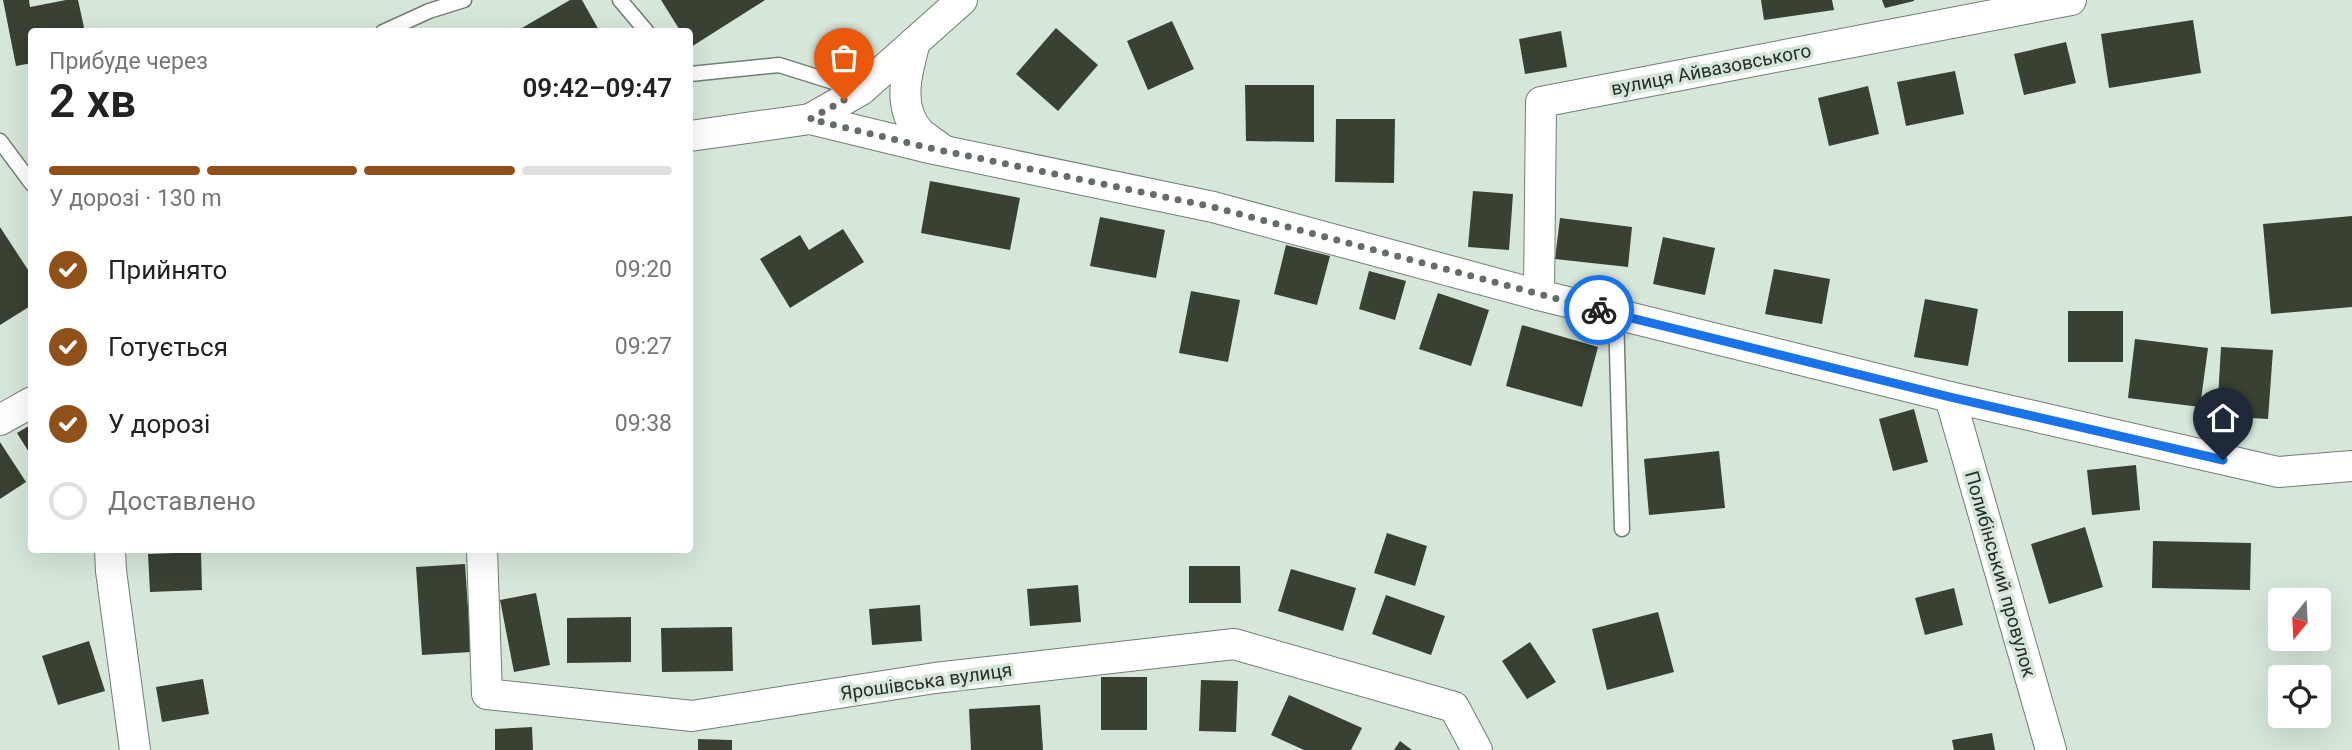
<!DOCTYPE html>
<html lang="uk">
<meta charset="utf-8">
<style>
:root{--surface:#fff;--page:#f2f2f2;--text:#222;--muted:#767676;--line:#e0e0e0;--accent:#905119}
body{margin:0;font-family:Roboto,sans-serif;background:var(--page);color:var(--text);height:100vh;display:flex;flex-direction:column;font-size:26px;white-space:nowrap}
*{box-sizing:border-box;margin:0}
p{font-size:23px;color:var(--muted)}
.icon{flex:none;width:38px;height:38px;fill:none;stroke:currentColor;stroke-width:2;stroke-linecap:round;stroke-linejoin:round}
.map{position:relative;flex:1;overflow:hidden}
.details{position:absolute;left:28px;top:28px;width:665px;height:525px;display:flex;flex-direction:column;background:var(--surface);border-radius:7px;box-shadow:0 7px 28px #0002}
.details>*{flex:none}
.needle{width:46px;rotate:198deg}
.tools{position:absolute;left:2268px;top:588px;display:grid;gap:14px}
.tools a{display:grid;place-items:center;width:63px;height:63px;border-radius:7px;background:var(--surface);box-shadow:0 7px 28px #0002;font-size:35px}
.pin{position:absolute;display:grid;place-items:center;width:60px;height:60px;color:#fff;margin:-72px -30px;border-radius:50% 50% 50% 0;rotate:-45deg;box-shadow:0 0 7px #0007}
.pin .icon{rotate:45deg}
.courier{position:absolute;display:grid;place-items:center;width:70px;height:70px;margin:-35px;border:5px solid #1a73e8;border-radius:50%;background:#fff;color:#222;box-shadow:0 2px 9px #0007}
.summary em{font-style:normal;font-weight:600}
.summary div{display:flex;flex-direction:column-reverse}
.summary{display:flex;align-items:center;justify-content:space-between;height:119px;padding:0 21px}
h1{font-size:46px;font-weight:600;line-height:52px}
.bar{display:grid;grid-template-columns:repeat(4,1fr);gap:10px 7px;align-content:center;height:84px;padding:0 21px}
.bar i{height:9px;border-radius:5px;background:var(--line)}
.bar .on{background:var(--accent)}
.bar p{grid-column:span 4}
ol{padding:0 21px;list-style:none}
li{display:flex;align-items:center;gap:21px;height:77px}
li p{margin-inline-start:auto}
li .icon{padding:7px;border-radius:50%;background:var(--accent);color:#fff;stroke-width:4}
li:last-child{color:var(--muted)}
li i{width:38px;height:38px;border:4px solid var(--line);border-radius:50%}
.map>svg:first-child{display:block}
.building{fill:#394133}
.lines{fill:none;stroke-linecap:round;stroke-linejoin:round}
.lane-casing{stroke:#707f73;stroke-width:17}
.street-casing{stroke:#707f73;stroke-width:32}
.lane{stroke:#fff;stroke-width:14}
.street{stroke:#fff;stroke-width:30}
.done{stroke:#646e66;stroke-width:7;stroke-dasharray:0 12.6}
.route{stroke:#1a73e8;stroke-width:9}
.labels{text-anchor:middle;stroke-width:7;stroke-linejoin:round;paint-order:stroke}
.street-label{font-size:19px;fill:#272d28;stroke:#d6e7d9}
</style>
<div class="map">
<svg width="2352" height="750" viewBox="0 0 2352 750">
<rect width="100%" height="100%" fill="#d6e7d9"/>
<!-- building -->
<g class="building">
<path d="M3,0H29L30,7L66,0H78L85,32H32V63L16,66Z"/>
<path d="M570,0H582L600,32H515Z"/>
<path d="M661,0H765L691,47L690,32H681Z"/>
<path d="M1761,0H1832L1834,10L1764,20Z"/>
<path d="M1882,0H1914V1L1885,8Z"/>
<path d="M2193,20L2201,73L2109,88L2101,34Z"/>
<path d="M1172,21L1194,69L1148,90L1127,41Z"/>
<path d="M1056,28L1098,65L1058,111L1016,74Z"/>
<path d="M1561,31L1567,67L1525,74L1519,39Z"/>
<path d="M2066,42L2076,83L2024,95L2014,54Z"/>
<path d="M1955,71L1964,114L1906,126L1897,82Z"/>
<path d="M1245,85H1314V142L1246,141Z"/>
<path d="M1868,86L1879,134L1829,146L1818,98Z"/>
<path d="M1336,119H1395L1394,183L1335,182Z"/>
<path d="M930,181L1020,198L1010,250L921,233Z"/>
<path d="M1473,191L1513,194L1509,250L1468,247Z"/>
<path d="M2352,216V307L2271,314L2263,224Z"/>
<path d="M1100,217L1165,230L1156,278L1090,266Z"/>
<path d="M1560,218L1632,227L1628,267L1555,259Z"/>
<path d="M0,227L32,276V305L0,325Z"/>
<path d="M843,229L864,262L790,308L760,259L800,235L809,250Z"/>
<path d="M1663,237L1715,248L1705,295L1653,284Z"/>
<path d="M1286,245L1330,256L1317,305L1274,294Z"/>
<path d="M1774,269L1830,279L1822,324L1765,314Z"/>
<path d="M1369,271L1406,281L1395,320L1359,309Z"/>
<path d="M1191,291L1240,300L1228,362L1179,353Z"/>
<path d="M1438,293L1489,310L1471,366L1419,349Z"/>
<path d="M1925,299L1978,309L1968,366L1914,357Z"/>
<rect x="2068" y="311" width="55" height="51"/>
<path d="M1522,325L1598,347L1582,407L1506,386Z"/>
<path d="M2135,339L2208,348L2200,407L2128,398Z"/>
<path d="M2221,347L2273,350L2268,419L2217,416Z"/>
<path d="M1914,409L1928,462L1893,471L1879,419Z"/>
<path d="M32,424V457L17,433Z"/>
<path d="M0,442L26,482L0,499Z"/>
<path d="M1719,451L1725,508L1649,515L1644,459Z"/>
<path d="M2136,465L2140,510L2092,515L2087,470Z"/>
<path d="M2085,527L2103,587L2049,604L2031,544Z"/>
<path d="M1387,533L1427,546L1415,586L1374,573Z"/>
<path d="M2153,541L2251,543L2250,590L2152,588Z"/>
<path d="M201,552L202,590L150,592L148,554Z"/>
<path d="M465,564L471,652L422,655L416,567Z"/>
<path d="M1189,566H1240L1241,603H1189Z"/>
<path d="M1291,569L1356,588L1343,631L1278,611Z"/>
<path d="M1078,585L1081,622L1030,626L1027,589Z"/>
<path d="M1954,588L1963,625L1925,635L1915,598Z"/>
<path d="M536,593L550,665L514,672L500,600Z"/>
<path d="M1386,595L1445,616L1431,655L1372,634Z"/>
<path d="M920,605L922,641L872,645L869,609Z"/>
<path d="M1658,612L1674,672L1607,690L1592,629Z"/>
<path d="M631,617V662L567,663V618Z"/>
<path d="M732,627L733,671L662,672L661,628Z"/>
<path d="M89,641L105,691L58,705L42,656Z"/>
<path d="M1530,642L1556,682L1527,699L1502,661Z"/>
<rect x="1101" y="677" width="46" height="53"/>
<path d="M203,679L209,714L162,722L156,687Z"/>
<path d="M1201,680L1238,681L1236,732L1199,731Z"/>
<path d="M1289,695L1362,728L1351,750H1304L1271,735Z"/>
<path d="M1040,705L1043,750H971L969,709Z"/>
<path d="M532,727L533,750H495V729Z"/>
<path d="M1992,733L1995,750H1954L1952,740Z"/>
<path d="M698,739L732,740V750H698Z"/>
<path d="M1400,741L1412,750H1394Z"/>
</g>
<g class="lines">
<!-- lane casing -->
<g class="lane-casing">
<g id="lane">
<path d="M620,0L647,32"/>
<path d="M383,32L429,11L464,0"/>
<path d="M690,74L779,65L859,90"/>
<path d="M0,141L32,184"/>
<path d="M1616,314L1622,529"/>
</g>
</g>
<!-- street casing -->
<g class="street-casing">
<g id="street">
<path d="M915,42C907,72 896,107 920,133C927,139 936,144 943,150"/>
<path d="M810,119L861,90L962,0"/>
<path d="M690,136L810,119L925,147L1213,207L1539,295L1950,397L2278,472L2352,466"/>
<path d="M1539,295L1541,102L2071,0"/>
<path d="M1950,397L2051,750"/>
<path d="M0,420L32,402"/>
<path d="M110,550L111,571L135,750"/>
<path d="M482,550L487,694L692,716L935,678L1234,644L1454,707L1477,750"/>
</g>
</g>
<!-- lane -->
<use href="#lane" class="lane"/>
<!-- street -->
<use href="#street" class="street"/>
</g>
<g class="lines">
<!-- done -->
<path class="done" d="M844,100L810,119L925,147L1213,207L1599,310"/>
<!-- route -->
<path class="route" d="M1599,310L1950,397L2223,460"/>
</g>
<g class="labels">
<!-- street labels -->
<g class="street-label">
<text transform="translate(1711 69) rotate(-11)" y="7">вулиця Айвазовського</text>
<text transform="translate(2001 574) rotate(74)" y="7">Полибінський провулок</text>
<text transform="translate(926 681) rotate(-8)" y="7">Ярошівська вулиця</text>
</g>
</g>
</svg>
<div class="tools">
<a><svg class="needle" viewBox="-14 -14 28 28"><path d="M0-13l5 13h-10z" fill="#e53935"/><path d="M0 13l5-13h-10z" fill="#767676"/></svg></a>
<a><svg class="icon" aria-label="locate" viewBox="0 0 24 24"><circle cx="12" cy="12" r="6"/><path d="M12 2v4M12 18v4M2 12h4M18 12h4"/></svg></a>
</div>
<div class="pin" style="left:844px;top:100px;background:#ea580c"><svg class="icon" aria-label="bag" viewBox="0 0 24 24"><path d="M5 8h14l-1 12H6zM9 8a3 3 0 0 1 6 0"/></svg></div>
<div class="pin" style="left:2223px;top:460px;background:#1f2937"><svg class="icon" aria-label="home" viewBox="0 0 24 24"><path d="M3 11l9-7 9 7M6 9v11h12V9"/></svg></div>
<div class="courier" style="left:1599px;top:310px"><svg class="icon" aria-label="bike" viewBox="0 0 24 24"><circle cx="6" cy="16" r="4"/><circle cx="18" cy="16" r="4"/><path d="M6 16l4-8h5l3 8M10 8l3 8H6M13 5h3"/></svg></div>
<section class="details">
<div class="summary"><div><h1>2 хв</h1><p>Прибуде через</p></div><em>09:42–09:47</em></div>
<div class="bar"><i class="on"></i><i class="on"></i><i class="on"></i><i></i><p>У дорозі · 130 m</p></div>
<ol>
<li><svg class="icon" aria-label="check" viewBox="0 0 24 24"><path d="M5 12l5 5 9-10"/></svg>Прийнято<p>09:20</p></li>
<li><svg class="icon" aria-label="check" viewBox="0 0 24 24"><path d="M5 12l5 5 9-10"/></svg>Готується<p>09:27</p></li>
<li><svg class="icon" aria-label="check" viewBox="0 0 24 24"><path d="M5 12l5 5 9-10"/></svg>У дорозі<p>09:38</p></li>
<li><i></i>Доставлено</li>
</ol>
</section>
</div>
